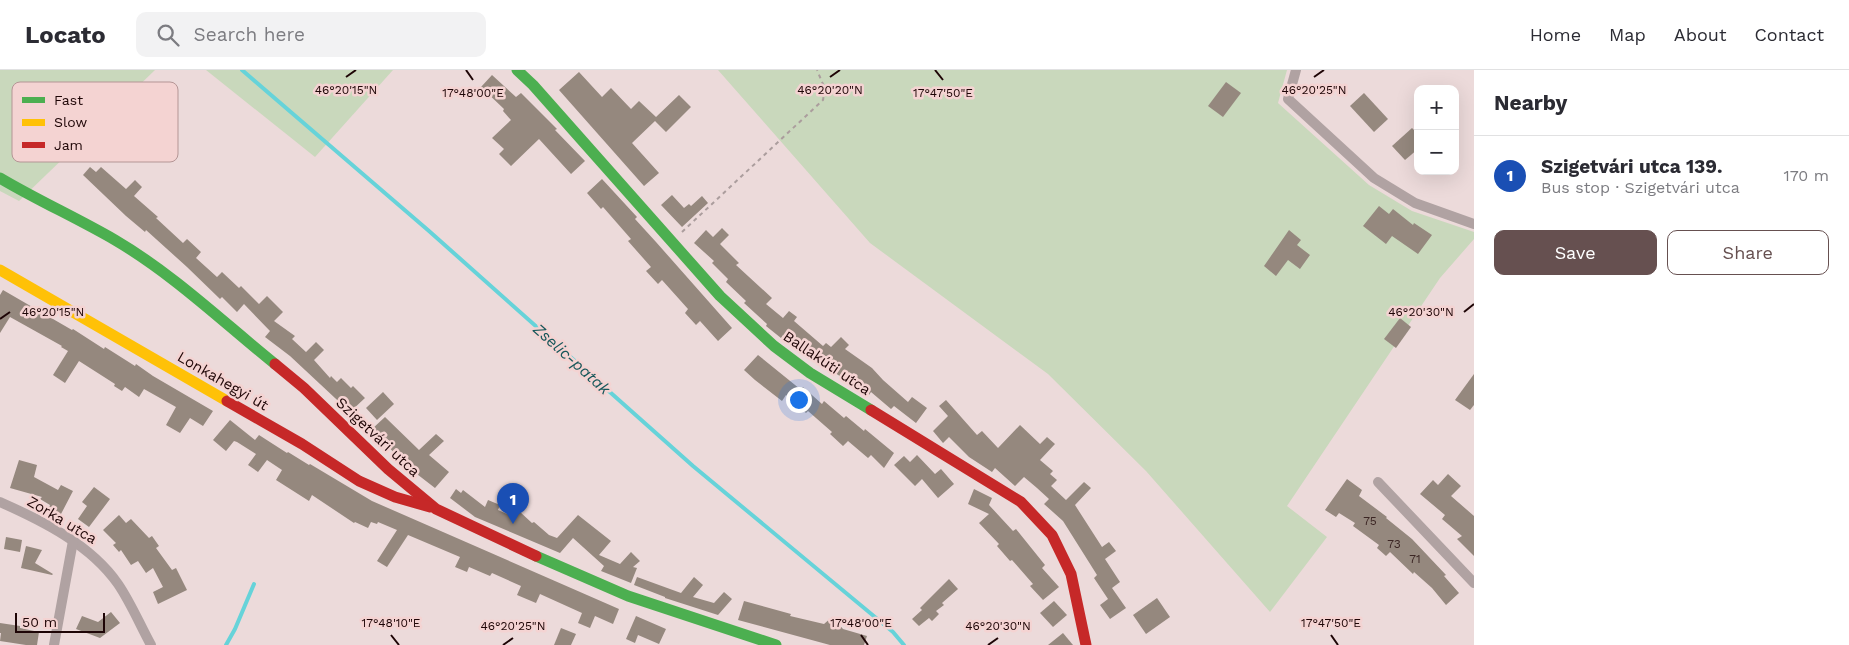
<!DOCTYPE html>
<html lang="en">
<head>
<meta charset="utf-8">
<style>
  :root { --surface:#fff; --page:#f2f2f3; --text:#2b2b33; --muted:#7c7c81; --line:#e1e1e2; --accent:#665050 }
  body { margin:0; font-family:"Work Sans",sans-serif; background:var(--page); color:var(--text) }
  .controls { position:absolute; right:15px; top:15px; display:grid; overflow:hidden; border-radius:10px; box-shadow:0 5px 20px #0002 }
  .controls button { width:45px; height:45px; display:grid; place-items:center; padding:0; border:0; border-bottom:1px solid var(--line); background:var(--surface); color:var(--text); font:25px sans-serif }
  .scale { position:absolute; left:15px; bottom:12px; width:90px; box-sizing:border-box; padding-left:5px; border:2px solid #1e0506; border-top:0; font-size:14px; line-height:18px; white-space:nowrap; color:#1e0506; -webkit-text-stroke:4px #f4d3d2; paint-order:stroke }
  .you { position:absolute; left:798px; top:329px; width:18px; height:18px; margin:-12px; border:4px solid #fff; border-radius:50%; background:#1a73e8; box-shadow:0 0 0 8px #1a73e833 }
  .badge { display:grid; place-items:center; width:32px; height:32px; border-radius:50%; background:var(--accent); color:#fff; font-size:16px; font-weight:700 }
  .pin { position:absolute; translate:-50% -41px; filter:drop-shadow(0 1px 2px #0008) }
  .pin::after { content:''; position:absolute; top:26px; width:18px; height:15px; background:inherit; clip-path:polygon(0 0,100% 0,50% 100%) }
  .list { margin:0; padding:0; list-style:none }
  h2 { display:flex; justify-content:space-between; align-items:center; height:65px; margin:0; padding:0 20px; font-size:21px }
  h2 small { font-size:16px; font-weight:400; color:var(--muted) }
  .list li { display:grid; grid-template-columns:32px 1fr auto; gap:15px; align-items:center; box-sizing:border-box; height:80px; padding:0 20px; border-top:1px solid var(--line) }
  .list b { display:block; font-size:19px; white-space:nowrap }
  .list p { margin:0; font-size:16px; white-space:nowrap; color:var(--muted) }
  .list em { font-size:16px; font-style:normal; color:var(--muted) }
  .actions { display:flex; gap:10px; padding:15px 20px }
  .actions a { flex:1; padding:11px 0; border:1px solid var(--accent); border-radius:10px; text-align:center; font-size:18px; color:var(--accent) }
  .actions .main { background:var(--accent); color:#fff }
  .icon { flex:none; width:28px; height:28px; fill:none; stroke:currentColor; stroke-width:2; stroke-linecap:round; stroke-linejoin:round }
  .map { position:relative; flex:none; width:1474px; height:575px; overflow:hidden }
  header { display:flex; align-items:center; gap:30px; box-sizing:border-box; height:70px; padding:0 25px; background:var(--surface); border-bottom:1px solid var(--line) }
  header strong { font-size:24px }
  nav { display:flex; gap:28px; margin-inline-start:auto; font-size:18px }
  .search { width:350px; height:45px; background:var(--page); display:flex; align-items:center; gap:12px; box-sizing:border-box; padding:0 18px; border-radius:10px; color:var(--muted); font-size:19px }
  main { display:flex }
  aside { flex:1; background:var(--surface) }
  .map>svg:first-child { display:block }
  .green { fill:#c9d8bc }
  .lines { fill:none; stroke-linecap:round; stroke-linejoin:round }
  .stream { stroke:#66d3d9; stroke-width:4 }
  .building { fill:#95887e }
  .path { stroke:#ab9d9d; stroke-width:2; stroke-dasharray:4 4; stroke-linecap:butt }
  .street { stroke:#b0a2a2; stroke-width:10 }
  .fast { stroke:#4caf50; stroke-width:11 }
  .slow { stroke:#ffc107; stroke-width:11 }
  .jam { stroke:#c62828; stroke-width:11 }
  .ticks { fill:none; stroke:#1e0506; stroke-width:2 }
  .labels { text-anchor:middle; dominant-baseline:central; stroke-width:5; stroke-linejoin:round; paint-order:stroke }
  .number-label { font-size:12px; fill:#3c2624 }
  .street-label { font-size:15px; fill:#1e0506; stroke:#f4d3d2 }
  .water-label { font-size:16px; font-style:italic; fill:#17575a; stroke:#f4d3d2 }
  .key { fill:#f4d3d2; stroke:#b49595; stroke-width:1 }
  .key-label { font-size:14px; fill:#1e0506 }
  .ticks-label { font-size:12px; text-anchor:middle; fill:#1e0506; stroke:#f4d3d2; stroke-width:5; stroke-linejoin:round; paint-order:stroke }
</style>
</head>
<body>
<header>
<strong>Locato</strong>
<div class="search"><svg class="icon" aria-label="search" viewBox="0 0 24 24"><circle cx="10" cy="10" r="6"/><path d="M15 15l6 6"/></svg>Search here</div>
<nav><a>Home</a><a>Map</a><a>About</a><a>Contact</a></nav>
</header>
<main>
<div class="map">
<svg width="1474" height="575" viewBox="0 0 1474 575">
  <rect width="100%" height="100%" fill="#ecdada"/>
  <!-- green -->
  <g class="green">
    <polygon points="0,0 155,0 19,131 0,121"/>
    <polygon points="206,0 393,0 315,87"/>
    <polygon points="718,0 1287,0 1278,33 1369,115 1412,141 1474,162 1474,169 1440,208 1287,436 1327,467 1270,542 1146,401 1048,304 870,173"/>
  </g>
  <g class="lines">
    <!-- stream -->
    <g class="stream">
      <polyline points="242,0 429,161 693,396 893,562 904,575"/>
      <polyline points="226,575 235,559 254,514"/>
    </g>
  </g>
  <!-- building -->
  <g class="building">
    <polygon points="579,2 602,27 611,18 631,39 639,31 656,47 679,25 691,37 666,62 655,51 632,73 659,103 644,116 559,20"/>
    <polygon points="492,5 516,27 521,23 557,59 555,60 585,91 571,104 539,69 511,96 499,84 504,79 492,68 511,50 503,41 504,39 481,17"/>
    <polygon points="1226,12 1241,23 1223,47 1208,36"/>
    <polygon points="1364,23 1388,49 1374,62 1350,36"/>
    <polygon points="1412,58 1418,64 1418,79 1405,90 1392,76"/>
    <polygon points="90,97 96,102 101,97 126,119 135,110 142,117 134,126 158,147 156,148 183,173 187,169 201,182 196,188 217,207 222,202 239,218 241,216 259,234 267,226 283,242 274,251 295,266 292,269 306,282 316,272 324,280 314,290 330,308 331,306 337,312 341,308 351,318 353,316 365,328 350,342 290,286 265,267 270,261 244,234 237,242 222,227 220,229 187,197 146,160 145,162 126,146 83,105"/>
    <polygon points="602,109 637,147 635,149 656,172 732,258 718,271 700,251 696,255 685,243 688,239 662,210 658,214 646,201 651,197 628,171 631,169 603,137 601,139 587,123"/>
    <polygon points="672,125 684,138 689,134 691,136 702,126 708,133 682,157 661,135"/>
    <polygon points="1379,136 1389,144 1393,139 1413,155 1414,153 1432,165 1418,184 1392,166 1386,174 1363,156"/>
    <polygon points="722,158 729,165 720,174 739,193 736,195 772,228 766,234 783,248 789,241 797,247 794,251 823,276 826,273 831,277 841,267 849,275 845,279 872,298 883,310 908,332 912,327 927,338 916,353 894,336 891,339 871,322 869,325 850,307 847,311 825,296 809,281 806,285 783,265 781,268 766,256 767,254 744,233 746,231 726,212 728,209 712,193 714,191 694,173 706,160 713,167"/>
    <polygon points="1289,160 1301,170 1297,175 1310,185 1300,199 1288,190 1276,206 1264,196"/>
    <polygon points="3,220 72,260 73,259 104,279 105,277 135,296 136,294 153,306 213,341 203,356 190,348 180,363 166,355 176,337 144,319 139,327 125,317 122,321 114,316 115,314 79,291 65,313 53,305 68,281 61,277 62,276 10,247 0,263 0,225"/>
    <polygon points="1400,248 1411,257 1396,278 1384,269"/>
    <polygon points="758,285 800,319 803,317 822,334 824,331 844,348 846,346 864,361 865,359 894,383 884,398 871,385 868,388 848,371 843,376 830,364 832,362 808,341 806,343 786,325 782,331 755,310 744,300"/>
    <polygon points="1474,304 1474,335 1470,340 1455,330"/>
    <polygon points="383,322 394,334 377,350 366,338"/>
    <polygon points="946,330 977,365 982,361 998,378 1020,355 1040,374 1047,367 1055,374 1040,390 1053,401 1050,404 1057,410 1051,416 1066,430 1084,412 1091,418 1075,435 1102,477 1109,472 1116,481 1105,489 1120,512 1112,518 1126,538 1110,549 1100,535 1108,529 1094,508 1097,505 1063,451 1044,434 1049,429 1037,418 1024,407 1015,416 995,398 992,402 969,387 949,367 943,373 933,361 948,346 939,336"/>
    <polygon points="385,347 419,380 436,364 444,371 429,385 449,402 435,418 413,401 398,385 397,386 372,359"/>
    <polygon points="230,350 255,370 259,365 287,383 288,382 309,395 310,394 372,431 619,539 613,554 595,546 590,558 578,553 582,543 540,524 536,533 517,525 521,516 492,503 490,506 469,497 467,502 455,497 460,487 408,465 387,497 377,491 397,460 378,452 377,454 371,452 368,458 355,452 354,453 312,425 309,431 276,410 282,400 267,390 258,402 248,395 256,384 237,372 234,371 226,381 213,370"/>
    <polygon points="917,385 935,404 941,399 954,414 938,428 922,409 915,416 894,395 904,386 910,392"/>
    <polygon points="19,390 37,395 34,407 58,420 61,415 73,421 61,444 49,438 50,435 40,429 42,427 10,418"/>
    <polygon points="1448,404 1461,416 1451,426 1474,446 1474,486 1457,469 1462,466 1442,449 1445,445 1420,424 1433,410 1438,415"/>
    <polygon points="1347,409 1362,420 1359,426 1387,447 1386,448 1412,469 1446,505 1444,506 1459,523 1446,535 1432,518 1414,502 1413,504 1390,482 1386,486 1377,478 1379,475 1353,456 1355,453 1339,443 1336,447 1325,440"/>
    <polygon points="94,417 110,429 89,457 78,449 87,436 82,432"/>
    <polygon points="456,419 461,423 463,420 485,437 488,430 500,435 498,440 514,447 519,441 532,453 534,452 549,465 557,468 578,445 611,471 599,485 620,494 631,482 640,491 633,497 637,498 631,513 601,501 604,496 573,468 560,483 475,447 450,428"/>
    <polygon points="974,419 992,428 989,435 1013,461 1016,459 1045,495 1042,498 1059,517 1043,530 1030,516 1033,514 1012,490 1010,491 997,476 999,474 979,453 989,444 968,434"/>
    <polygon points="119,445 126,453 131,449 149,468 152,466 159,476 156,478 172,500 176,498 187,520 158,534 153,522 163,517 153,498 146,503 138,491 131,495 121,480 119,482 113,475 116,473 103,460"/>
    <polygon points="6,467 22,470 20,482 4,479"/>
    <polygon points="26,476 42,480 35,493 53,504 52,505 21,498"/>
    <polygon points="637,507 681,523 694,507 703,515 693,527 714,533 724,522 732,529 718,545 665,528 665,527 634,515"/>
    <polygon points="949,509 958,519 942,533 944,535 936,541 939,544 932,551 929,548 919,556 912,549 922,540 920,538"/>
    <polygon points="1157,528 1170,547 1146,564 1133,545"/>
    <polygon points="744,531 791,544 790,546 824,554 832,547 843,559 867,566 864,575 830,575 738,550"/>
    <polygon points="1054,531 1067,545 1053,557 1040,543"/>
    <polygon points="111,542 120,553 100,568 76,559 82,546 98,552"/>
    <polygon points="636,546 666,559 659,574 638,565 635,573 626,569"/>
    <polygon points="0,553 20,556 20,558 39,562 37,575 26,575 0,571 1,563 0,563"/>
    <polygon points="561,558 576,564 571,575 554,575"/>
    <polygon points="1063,563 1073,575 1048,575"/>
  </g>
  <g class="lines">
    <!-- path -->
    <polyline class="path" points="682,162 823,30 825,19 817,0"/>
    <!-- street -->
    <g class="street">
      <polyline points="1296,0 1288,29 1374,108 1415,133 1474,154"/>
      <polyline points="1378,412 1474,513"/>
      <path d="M0,432C43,451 91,475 118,514C131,533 140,555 151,575"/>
      <polyline points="54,575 73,471"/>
    </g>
    <!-- fast -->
    <g class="fast">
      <polyline points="517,0 533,15 720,226 774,276 810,303 871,340"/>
      <path d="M0,108C37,130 77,148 115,170C173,204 223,252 275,294"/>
      <polyline points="536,486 628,526 776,575"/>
    </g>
    <!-- slow -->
    <polyline class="slow" points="0,200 227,331"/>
    <!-- jam -->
    <g class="jam">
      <polyline points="275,294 304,318 388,399 436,439 536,486"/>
      <polyline points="227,331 302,374 359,411 395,427 430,437"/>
      <polyline points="871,340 1021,432 1052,465 1071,504 1086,575"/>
    </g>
  </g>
  <!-- ticks -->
  <path class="ticks" d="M466,0L473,10M935,0L943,10M346,7L356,0M830,7L840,0M1314,7L1324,0M1464,242L1474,234M0,249L10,242M391,565L399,575M861,565L868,575M1331,565L1338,575M503,575L513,568M988,575L998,568"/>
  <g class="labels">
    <!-- number labels -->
    <g class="number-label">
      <text x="1370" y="451">75</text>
      <text x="1394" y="474">73</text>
      <text x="1415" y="489">71</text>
    </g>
    <!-- street labels -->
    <g class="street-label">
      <text transform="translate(827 293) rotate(34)">Ballakúti utca</text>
      <text transform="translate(223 311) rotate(30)">Lonkahegyi út</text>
      <text transform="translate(378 367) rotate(43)">Szigetvári utca</text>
      <text transform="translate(62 450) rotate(31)">Zorka utca</text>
    </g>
    <!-- water labels -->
    <g class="water-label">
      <text transform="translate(572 289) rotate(42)">Zselic-patak</text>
    </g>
  </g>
  <!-- legend -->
  <rect x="12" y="12" width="166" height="80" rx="8" class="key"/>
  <rect x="22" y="27" width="23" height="6" fill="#4caf50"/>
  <rect x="22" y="49" width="23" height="7" fill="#ffc107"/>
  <rect x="22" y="72" width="23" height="6" fill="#c62828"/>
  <g class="key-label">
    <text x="54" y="35">Fast</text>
    <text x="54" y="57">Slow</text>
    <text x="54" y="80">Jam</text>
  </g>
  <g class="ticks-label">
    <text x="346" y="24">46°20'15"N</text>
    <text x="830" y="24">46°20'20"N</text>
    <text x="1314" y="24">46°20'25"N</text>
    <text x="473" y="27">17°48'00"E</text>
    <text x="943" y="27">17°47'50"E</text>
    <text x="1421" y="246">46°20'30"N</text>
    <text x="53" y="246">46°20'15"N</text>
    <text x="391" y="557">17°48'10"E</text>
    <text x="861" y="557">17°48'00"E</text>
    <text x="1331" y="557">17°47'50"E</text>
    <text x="513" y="560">46°20'25"N</text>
    <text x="998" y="560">46°20'30"N</text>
  </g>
</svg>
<div class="controls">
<button>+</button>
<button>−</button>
</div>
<div class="scale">50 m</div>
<div class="you"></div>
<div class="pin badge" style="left:513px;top:454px;background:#1a4fb4">1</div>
</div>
<aside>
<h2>Nearby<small></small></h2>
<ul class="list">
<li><span class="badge" style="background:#1a4fb4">1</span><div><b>Szigetvári utca 139.</b><p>Bus stop · Szigetvári utca</p></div><em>170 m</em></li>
</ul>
<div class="actions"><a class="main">Save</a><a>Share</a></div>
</aside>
</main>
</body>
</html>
